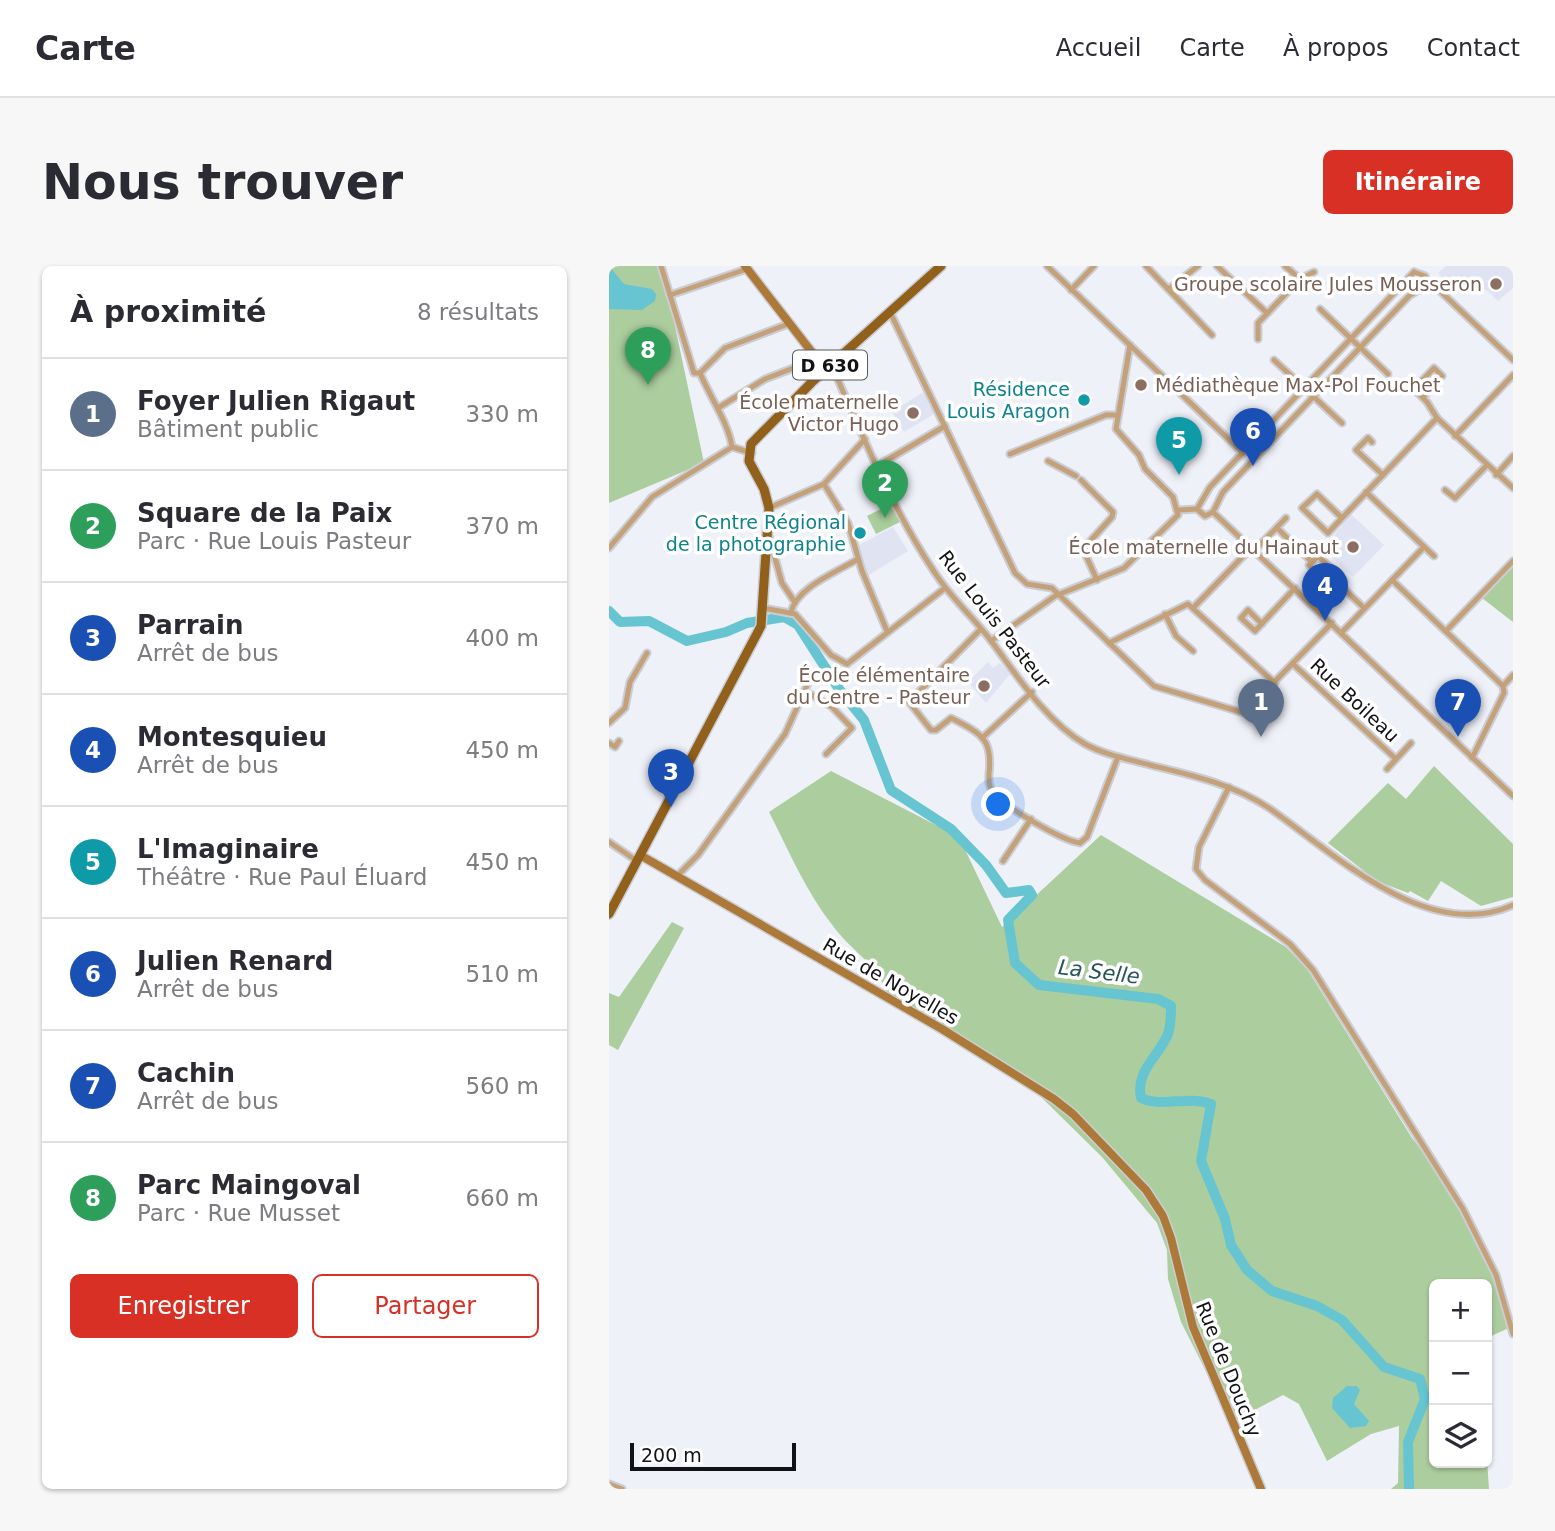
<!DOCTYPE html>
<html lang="fr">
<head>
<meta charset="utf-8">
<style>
  :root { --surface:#fff; --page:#f7f7f7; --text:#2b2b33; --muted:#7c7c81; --line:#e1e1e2; --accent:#d93025 }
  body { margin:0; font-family:"DejaVu Sans",sans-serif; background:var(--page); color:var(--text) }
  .controls { position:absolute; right:21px; bottom:21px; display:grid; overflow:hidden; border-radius:10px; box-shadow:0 2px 5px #0004 }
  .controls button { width:63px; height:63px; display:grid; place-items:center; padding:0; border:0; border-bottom:2px solid var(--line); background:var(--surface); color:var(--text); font:35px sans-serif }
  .scale { position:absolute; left:21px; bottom:18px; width:166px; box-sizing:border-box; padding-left:7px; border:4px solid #111215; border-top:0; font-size:19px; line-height:24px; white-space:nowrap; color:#111215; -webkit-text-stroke:5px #fff; paint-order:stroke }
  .you { position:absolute; left:390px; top:539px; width:24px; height:24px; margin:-18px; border:5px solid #fff; border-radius:50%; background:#1a73e8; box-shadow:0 0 0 10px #1a73e833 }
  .badge { display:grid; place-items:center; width:46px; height:46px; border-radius:50%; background:var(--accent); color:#fff; font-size:23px; font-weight:700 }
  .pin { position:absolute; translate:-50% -58px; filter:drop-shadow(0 2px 4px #0008) }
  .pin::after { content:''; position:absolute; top:37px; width:24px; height:21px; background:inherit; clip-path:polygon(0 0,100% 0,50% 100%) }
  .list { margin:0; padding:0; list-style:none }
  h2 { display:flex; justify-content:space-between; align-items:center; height:91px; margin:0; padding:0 28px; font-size:30px }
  h2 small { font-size:23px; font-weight:400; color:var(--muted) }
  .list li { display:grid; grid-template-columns:46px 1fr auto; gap:21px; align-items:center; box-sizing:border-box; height:112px; padding:0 28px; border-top:2px solid var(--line) }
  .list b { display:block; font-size:26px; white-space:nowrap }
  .list p { margin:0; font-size:23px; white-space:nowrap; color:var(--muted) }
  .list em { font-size:23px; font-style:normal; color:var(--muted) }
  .actions { display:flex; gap:14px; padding:21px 28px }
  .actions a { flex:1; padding:16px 0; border:2px solid var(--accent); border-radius:10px; text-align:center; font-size:24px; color:var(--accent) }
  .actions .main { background:var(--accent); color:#fff }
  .icon { flex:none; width:38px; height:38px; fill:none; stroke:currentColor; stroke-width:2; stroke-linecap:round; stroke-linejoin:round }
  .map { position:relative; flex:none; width:904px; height:1223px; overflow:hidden; border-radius:10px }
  header { display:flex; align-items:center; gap:42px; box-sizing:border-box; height:98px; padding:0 35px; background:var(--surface); border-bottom:2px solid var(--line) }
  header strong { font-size:33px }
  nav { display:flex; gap:38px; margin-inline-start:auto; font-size:24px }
  .intro { display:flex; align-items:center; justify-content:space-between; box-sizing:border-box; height:168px; padding:0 42px }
  h1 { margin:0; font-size:49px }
  .button { padding:18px 32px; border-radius:10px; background:var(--accent); color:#fff; font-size:24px; font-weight:700 }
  main { display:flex; gap:42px; padding:0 42px }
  aside { flex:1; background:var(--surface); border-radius:10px; box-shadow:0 2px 5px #0004 }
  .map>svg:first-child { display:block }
  .built { fill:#e0e4f2 }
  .green { fill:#acce9e }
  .water { fill:#66c5d1 }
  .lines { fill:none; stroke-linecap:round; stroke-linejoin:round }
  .river { stroke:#66c5d1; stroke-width:10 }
  .street-casing { stroke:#cbcdd5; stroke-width:9 }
  .secondary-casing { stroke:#cbcdd5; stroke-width:11 }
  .primary-casing { stroke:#cbcdd5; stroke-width:12 }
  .street { stroke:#c4a179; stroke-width:5 }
  .secondary { stroke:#ac7938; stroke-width:8 }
  .primary { stroke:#91601a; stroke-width:9 }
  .education-dot { fill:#8d6e63; stroke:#fff; stroke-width:2.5 }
  .culture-dot { fill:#0f9aa8; stroke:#fff; stroke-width:2.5 }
  .labels { text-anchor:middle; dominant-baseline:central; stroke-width:7; stroke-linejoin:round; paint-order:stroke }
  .shield { fill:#fff; stroke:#58595b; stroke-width:2 }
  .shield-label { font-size:18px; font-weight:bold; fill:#111215 }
  .education-label { font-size:19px; fill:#785e54; stroke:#fff; text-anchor:end }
  .culture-label { font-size:19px; fill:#0d838f; stroke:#fff; text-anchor:end }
  .street-label { font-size:19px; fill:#111215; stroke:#fff }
  .water-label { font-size:21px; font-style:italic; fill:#295459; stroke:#fff }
</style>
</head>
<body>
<header>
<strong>Carte</strong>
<nav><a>Accueil</a><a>Carte</a><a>À propos</a><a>Contact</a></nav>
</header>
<div class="intro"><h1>Nous trouver</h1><a class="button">Itinéraire</a></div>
<main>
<aside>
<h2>À proximité<small>8 résultats</small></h2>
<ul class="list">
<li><span class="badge" style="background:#5c6f8a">1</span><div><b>Foyer Julien Rigaut</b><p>Bâtiment public</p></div><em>330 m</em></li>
<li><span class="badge" style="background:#2e9e5b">2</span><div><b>Square de la Paix</b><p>Parc · Rue Louis Pasteur</p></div><em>370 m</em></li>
<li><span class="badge" style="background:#1a4fb4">3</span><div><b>Parrain</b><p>Arrêt de bus</p></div><em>400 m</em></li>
<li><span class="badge" style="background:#1a4fb4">4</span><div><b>Montesquieu</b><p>Arrêt de bus</p></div><em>450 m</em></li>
<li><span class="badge" style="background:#0f9aa8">5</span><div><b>L'Imaginaire</b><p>Théâtre · Rue Paul Éluard</p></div><em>450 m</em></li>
<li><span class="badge" style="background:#1a4fb4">6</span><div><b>Julien Renard</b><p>Arrêt de bus</p></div><em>510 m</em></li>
<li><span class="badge" style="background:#1a4fb4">7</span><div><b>Cachin</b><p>Arrêt de bus</p></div><em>560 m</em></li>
<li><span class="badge" style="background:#2e9e5b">8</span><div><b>Parc Maingoval</b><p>Parc · Rue Musset</p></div><em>660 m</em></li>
</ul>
<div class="actions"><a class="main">Enregistrer</a><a>Partager</a></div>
</aside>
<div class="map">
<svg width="904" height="1223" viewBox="0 0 904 1223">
  <rect width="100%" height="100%" fill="#eff1f9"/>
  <!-- built -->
  <g class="built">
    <polygon points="837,0 904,0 904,22 889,35 866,14 850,28 829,7"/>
    <polygon points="314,126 325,148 295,166 283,146"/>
    <polygon points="742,248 775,279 744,311 714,283"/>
    <polygon points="284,261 299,285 258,310 250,279"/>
    <polygon points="379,396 384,402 391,397 401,408 377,437 359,416"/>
  </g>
  <!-- green -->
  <g class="green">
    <polygon points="0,0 49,0 62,41 95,197 0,237"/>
    <polygon points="286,236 295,254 267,268 258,250"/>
    <polygon points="904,301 904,356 873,332"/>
    <polygon points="825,500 904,578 904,631 872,640 832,615 819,635 801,625 799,627 768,615 719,577 779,517 797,533"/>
    <path d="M222,505L350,571L393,661L492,569L677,681L698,703L803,872L849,930L904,1055V1060L878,1072V1018H825V1197H878V1193L880,1223H782L789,1217L790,1160L762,1168L718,1195L690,1138L674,1129L627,1154L607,1125L572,1056L559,1013L558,984L548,957L493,891L432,831L281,737C270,696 247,691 224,660C197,626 180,585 160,546Z"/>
    <polygon points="63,656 75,662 9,784 0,779 0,727 10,731"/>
  </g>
  <!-- water -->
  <g class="water">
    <polygon points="0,0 15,18 43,23 47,28 46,35 33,44 0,43"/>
    <polygon points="738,1120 748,1120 751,1124 745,1138 760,1155 757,1160 741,1162 723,1142 724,1132"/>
  </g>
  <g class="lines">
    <!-- river -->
    <path class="river" d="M0,345L11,356L40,355L78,375L117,366L138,357L175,351L189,359L230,423L255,454L282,524L342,563L377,599L397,627L420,624L423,629L399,654L406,697L430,719L549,733L562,740C562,750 562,759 559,768C550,790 526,805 532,832C554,842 578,829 602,838L592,895L616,953L622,979L638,1004L663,1025L708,1040L733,1054L775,1101L811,1113L816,1133L799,1176L800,1223"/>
    <!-- street casing -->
    <g class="street-casing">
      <g id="street">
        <path d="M52,0L85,107H91C100,129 120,158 123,181"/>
        <polyline points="438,0 634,187"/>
        <polyline points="537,0 603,69"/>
        <polyline points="608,0 658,47"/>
        <polyline points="691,13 705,6"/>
        <polyline points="817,18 830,24 904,94"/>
        <polyline points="561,22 589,0"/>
        <polyline points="462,24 485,0"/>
        <polyline points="61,29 138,3"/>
        <polyline points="711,43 779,108"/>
        <polyline points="281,46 406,307 418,318 443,322 545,420 635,447 723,357"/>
        <polyline points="649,73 649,57 691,13 676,0"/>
        <polyline points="665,94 733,157"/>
        <path d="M222,98C253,168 283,243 326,307C342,332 366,353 383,376C408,410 438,456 476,478C496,489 519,493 541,499C582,509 624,518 660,542C725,587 818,678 904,639"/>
        <polyline points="91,107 116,82 179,58"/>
        <polyline points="109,142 156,113 208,93"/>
        <polyline points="828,152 904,222"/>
        <polyline points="846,170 904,109"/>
        <polyline points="763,176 759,172 747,184 774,209"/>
        <polyline points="401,188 497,149 507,149"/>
        <polyline points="439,195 467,210"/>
        <polyline points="268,200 336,160"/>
        <polyline points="887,209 904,190"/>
        <polyline points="472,214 504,246 503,251 474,283 488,314"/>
        <polyline points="215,218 239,257 253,305 278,365"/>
        <polyline points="836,224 846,232 877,200"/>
        <polyline points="757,226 825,290"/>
        <polyline points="160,242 215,218 256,173"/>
        <polyline points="570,244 588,243"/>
        <polyline points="604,246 904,530"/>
        <polyline points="604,246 596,250 588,243 601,221 805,6"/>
        <polyline points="604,246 614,226 801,29 815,21 816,10 805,6"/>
        <polyline points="733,252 708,228 693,242 719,267 733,252 828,152 818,136 805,123 825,102 833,110 814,131"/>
        <polyline points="668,262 703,296"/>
        <polyline points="160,270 173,317 185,335"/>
        <polyline points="0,282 43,231 123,181 143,187"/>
        <polyline points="646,284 677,252"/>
        <polygon points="709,290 735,315 726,324 700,299"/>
        <polyline points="783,314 894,420"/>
        <polyline points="731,319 755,342"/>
        <polyline points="585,341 643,281"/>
        <polyline points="154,342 186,348 222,389 238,398 336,322"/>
        <path d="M182,346C188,321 228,306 249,293"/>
        <polyline points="556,348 567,370 584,385"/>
        <polyline points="653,358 639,344 632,352 646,365 686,322"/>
        <path d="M371,364L300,436L322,464H327L342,452C373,468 384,473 380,508C380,514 379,519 383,524C393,540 452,574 471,577L478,571L509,491"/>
        <polyline points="837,365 904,295"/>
        <polyline points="733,366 815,281"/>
        <polyline points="382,375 446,330 515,302 569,249 564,231 536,203 530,189 507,163 521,79"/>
        <polyline points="500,377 579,338 666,417"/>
        <polyline points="684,398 787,493"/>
        <polyline points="196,425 223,441 243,462 217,488"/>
        <polyline points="0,457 16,442 21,416 38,387"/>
        <polyline points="373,472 423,426"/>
        <polyline points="0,477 6,481 10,475"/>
        <polyline points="863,492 895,427 894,420 904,409"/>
        <polyline points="778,503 802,477"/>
        <polyline points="620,521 590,581 587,603 596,614 681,678 704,704 854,943 887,1009 904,1068"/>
        <polyline points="0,576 28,595"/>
        <polyline points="394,595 422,553"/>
        <polyline points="68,610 89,589 176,468 200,415"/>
        <polyline points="0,1218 13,1223"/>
      </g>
    </g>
    <!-- secondary casing -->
    <g class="secondary-casing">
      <g id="secondary">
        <polyline points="136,0 219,107"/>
        <polyline points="31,589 333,763 445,833 464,848 537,924 554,950 562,972 584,1061 652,1223"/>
      </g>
    </g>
    <!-- primary casing -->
    <g class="primary-casing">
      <polyline id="primary" points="0,648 152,360 160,242 155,223 140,195 142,178 203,116 332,0"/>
    </g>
    <!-- street -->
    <use href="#street" class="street"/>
    <!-- secondary -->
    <use href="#secondary" class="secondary"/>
    <!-- primary -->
    <use href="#primary" class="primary"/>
  </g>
  <!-- markers -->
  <g class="education-dot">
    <circle cx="887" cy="18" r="7"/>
    <circle cx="532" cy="119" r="7"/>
    <circle cx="304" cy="147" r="7"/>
    <circle cx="744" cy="281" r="7"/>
    <circle cx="375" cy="420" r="7"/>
  </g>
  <g class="culture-dot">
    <circle cx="475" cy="134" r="7"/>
    <circle cx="251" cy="267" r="7"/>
  </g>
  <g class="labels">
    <!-- shield labels -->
    <rect class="shield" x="184" y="84.5" width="74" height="29" rx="5"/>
    <g class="shield-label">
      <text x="221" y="99">D 630</text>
    </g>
    <!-- education labels -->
    <g class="education-label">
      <text x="873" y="18">Groupe scolaire Jules Mousseron</text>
      <text x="546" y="119" text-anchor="start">Médiathèque Max-Pol Fouchet</text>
      <text x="290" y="136">École maternelle<tspan x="290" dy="22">Victor Hugo</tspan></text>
      <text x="730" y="281">École maternelle du Hainaut</text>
      <text x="361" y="409">École élémentaire<tspan x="361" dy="22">du Centre - Pasteur</tspan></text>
    </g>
    <!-- culture labels -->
    <g class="culture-label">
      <text x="461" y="123">Résidence<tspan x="461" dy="22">Louis Aragon</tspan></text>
      <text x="237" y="256">Centre Régional<tspan x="237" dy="22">de la photographie</tspan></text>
    </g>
    <!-- street labels -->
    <g class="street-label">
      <text transform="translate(386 353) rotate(52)">Rue Louis Pasteur</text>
      <text transform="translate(746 434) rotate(43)">Rue Boileau</text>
      <text transform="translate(282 715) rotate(30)">Rue de Noyelles</text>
      <text transform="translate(620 1103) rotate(68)">Rue de Douchy</text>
    </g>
    <!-- water labels -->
    <g class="water-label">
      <text transform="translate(490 706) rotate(7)">La Selle</text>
    </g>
  </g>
</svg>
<div class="controls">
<button>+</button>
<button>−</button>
<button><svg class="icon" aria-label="layers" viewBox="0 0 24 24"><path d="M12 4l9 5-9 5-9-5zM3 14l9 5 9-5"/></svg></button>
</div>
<div class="scale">200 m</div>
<div class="you"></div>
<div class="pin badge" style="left:652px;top:471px;background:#5c6f8a">1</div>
<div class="pin badge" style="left:276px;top:252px;background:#2e9e5b">2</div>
<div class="pin badge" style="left:62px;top:541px;background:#1a4fb4">3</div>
<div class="pin badge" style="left:716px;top:355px;background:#1a4fb4">4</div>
<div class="pin badge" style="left:570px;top:209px;background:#0f9aa8">5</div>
<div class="pin badge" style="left:644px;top:200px;background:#1a4fb4">6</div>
<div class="pin badge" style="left:849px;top:471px;background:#1a4fb4">7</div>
<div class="pin badge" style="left:39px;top:119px;background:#2e9e5b">8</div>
</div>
</main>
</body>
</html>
